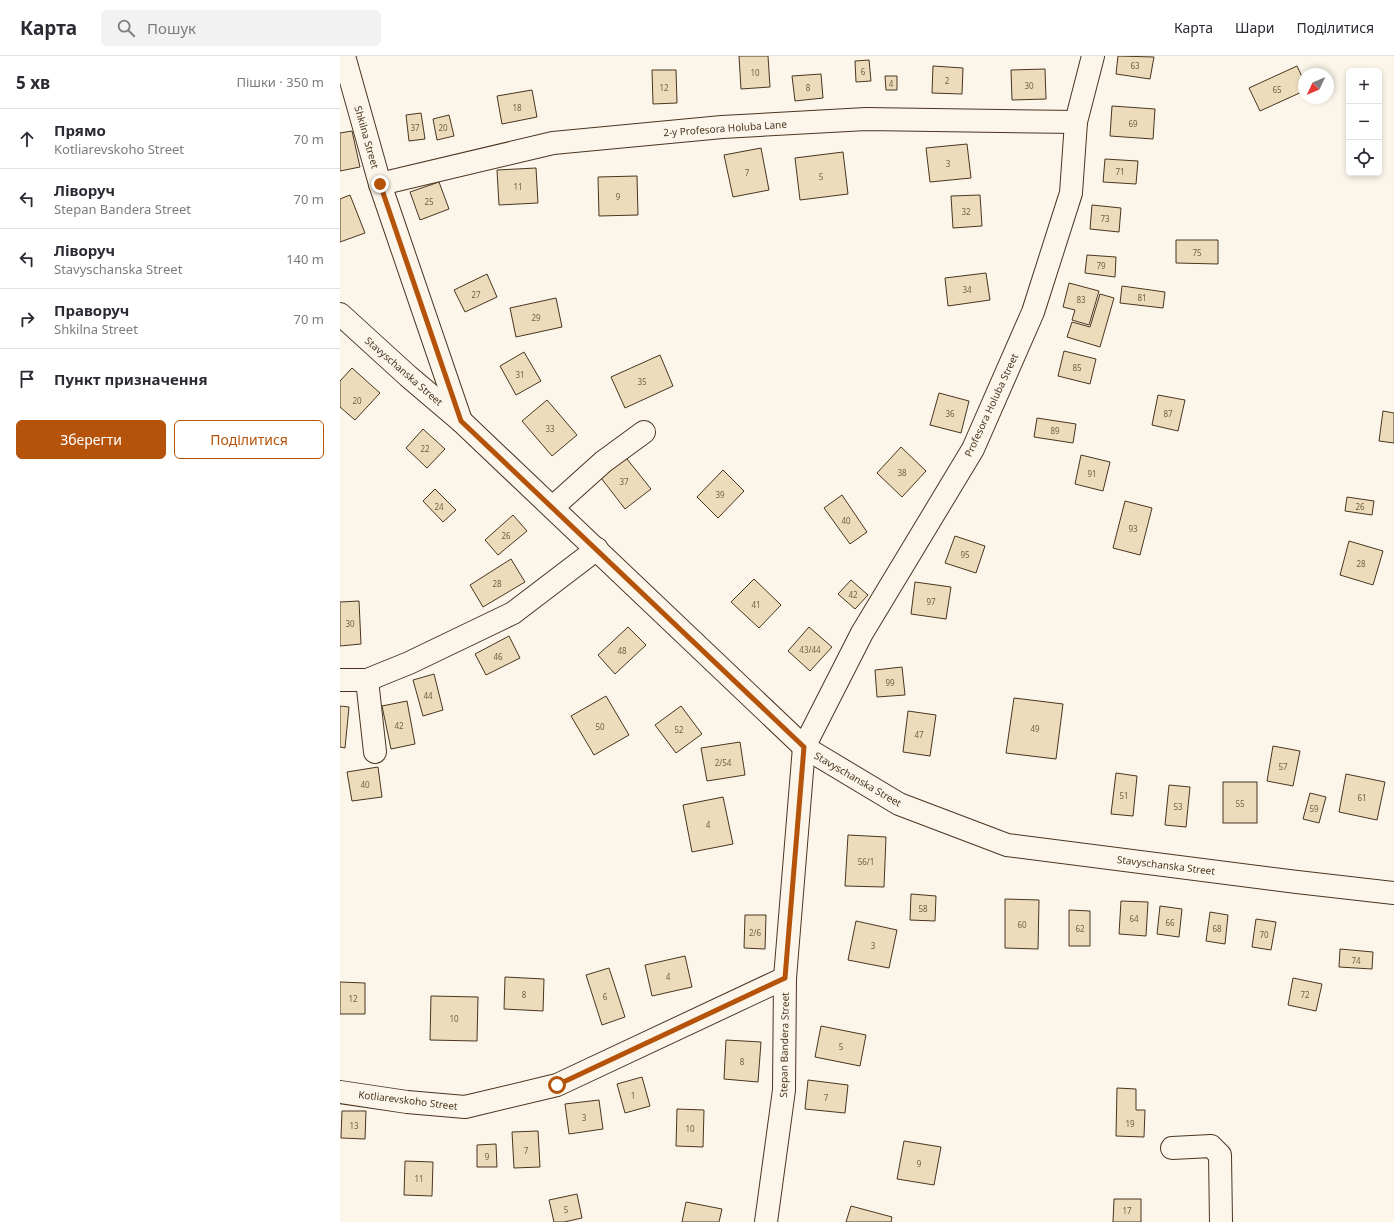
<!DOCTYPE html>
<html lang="uk">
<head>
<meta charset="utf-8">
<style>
  :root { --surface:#fff; --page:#f2f2f3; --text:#2b2b33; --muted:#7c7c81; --line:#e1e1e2; --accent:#b45309 }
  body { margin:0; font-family:"Noto Sans",sans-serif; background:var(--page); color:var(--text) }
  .controls { position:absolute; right:12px; top:12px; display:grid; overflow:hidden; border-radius:6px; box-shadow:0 2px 6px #0003 }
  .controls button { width:36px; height:36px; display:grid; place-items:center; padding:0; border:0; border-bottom:1px solid var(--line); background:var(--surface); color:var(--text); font:20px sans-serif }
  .compass { position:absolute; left:958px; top:12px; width:36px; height:36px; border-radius:50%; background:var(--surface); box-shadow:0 2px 6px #0003; rotate:226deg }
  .stop { position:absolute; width:12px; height:12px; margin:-9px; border:3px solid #b45309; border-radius:50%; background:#fff }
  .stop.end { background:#b45309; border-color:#fff; box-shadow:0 1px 4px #0008 }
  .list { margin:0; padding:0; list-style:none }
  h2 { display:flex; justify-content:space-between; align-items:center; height:52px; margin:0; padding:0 16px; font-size:17px }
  h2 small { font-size:13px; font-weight:400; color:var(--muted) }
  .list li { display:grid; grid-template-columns:26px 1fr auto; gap:12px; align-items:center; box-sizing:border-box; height:60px; padding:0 16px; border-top:1px solid var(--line) }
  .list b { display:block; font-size:15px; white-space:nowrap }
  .list p { margin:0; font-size:13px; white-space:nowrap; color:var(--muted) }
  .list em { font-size:13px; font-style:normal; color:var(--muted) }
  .actions { display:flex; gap:8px; padding:12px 16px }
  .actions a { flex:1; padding:9px 0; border:1px solid var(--accent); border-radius:6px; text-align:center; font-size:14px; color:var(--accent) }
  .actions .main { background:var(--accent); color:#fff }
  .icon { flex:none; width:22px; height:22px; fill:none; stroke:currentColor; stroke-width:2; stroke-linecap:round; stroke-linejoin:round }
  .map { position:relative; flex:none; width:1054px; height:1166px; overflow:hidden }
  header { display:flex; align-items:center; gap:24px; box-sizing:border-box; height:56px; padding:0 20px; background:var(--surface); border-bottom:1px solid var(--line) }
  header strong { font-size:19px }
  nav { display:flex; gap:22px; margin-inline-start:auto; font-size:14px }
  .search { width:280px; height:36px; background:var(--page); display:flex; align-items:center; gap:10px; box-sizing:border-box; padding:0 14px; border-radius:6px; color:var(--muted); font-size:15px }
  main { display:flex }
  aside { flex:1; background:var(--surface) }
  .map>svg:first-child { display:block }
  .building { fill:#ecdcbc; stroke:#4a3520 }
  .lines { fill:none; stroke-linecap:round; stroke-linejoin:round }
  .minor-casing { stroke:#4a3520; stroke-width:24 }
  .minor { stroke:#fbf6e9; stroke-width:22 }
  .route { stroke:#b45309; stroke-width:5 }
  .labels { text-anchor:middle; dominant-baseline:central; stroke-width:3; stroke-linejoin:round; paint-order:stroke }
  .number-label { font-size:8px; fill:#725f47 }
  .street-label { font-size:10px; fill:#4a3520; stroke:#fbf6e9 }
</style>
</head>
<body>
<header>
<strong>Карта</strong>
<div class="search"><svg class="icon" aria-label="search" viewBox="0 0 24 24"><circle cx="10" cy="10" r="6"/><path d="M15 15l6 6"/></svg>Пошук</div>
<nav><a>Карта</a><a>Шари</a><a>Поділитися</a></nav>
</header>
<main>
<aside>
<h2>5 хв<small>Пішки · 350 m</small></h2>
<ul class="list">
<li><svg class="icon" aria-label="ahead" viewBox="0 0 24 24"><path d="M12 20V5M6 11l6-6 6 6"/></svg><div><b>Прямо</b><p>Kotliarevskoho Street</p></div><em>70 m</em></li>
<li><svg class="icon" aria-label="left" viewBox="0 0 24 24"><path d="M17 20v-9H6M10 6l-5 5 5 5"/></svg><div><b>Ліворуч</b><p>Stepan Bandera Street</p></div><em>70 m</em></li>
<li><svg class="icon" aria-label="left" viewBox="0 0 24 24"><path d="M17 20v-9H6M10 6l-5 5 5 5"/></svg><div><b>Ліворуч</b><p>Stavyschanska Street</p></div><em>140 m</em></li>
<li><svg class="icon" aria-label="right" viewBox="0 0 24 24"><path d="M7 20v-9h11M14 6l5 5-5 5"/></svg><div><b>Праворуч</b><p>Shkilna Street</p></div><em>70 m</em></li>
<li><svg class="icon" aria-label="arrive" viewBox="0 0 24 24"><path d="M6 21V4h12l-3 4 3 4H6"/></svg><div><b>Пункт призначення</b></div></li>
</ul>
<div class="actions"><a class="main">Зберегти</a><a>Поділитися</a></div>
</aside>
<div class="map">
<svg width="1054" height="1166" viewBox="0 0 1054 1166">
  <rect width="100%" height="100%" fill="#fbf6e9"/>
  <!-- building -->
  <g class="building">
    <polygon points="399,0 428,0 430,31 401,33"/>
    <polygon points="778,0 814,1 810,23 776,18"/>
    <polygon points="529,4 531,25 516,26 515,5"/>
    <polygon points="593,10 623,12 622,38 592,37"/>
    <polygon points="957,10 964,25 964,35 920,55 909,32"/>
    <polygon points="705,13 706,43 672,44 671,14"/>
    <polygon points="312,14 336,14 337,47 313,48"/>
    <polygon points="481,18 483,42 455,45 452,20"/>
    <polygon points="545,20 557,20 557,34 546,34"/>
    <polygon points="192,34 197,61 162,68 157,40"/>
    <polygon points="772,50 815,53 813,83 770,80"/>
    <polygon points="81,57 85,83 69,85 66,59"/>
    <polygon points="109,59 114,80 97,84 93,63"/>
    <polygon points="12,75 20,111 0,115 0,77"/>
    <polygon points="627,88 631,122 590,126 586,92"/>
    <polygon points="421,92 429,134 393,141 384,99"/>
    <polygon points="503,96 508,138 460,144 455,102"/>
    <polygon points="765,103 798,105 796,128 763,126"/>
    <polygon points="196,112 198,147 159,149 157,114"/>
    <polygon points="297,120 298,159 259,160 258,121"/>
    <polygon points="99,126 109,153 80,164 70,136"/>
    <polygon points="10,139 25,177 0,186 0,143"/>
    <polygon points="640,139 642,170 613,172 611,140"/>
    <polygon points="752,149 781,152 779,176 750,173"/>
    <polygon points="836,184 878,184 878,208 836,207"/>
    <polygon points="747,199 776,201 775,221 745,217"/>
    <polygon points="646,217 650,244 608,250 605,222"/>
    <polygon points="147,218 157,241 125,256 114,234"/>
    <polygon points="729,227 759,235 749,269 732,264 735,254 723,251"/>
    <polygon points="782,230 825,236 823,252 780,247"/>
    <polygon points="760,238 774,242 760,291 727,281 732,266 750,271"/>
    <polygon points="216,242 222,271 176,281 170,252"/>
    <polygon points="724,295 756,303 750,328 718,320"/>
    <polygon points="184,296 201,325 176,339 160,310"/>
    <polygon points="320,299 333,330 285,352 271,321"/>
    <polygon points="12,312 40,337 15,364 0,351 0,325"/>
    <polygon points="599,337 629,345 621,377 590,369"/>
    <polygon points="818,339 845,344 838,375 812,369"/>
    <polygon points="207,344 237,379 212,400 182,365"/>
    <polygon points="1043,355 1054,357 1054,387 1039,385"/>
    <polygon points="697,362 736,368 733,387 694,381"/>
    <polygon points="83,373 105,393 87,412 66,392"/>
    <polygon points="561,391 586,415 562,441 537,417"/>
    <polygon points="283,398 311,433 285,453 258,418"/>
    <polygon points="741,399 770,406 763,435 735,428"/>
    <polygon points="383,414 404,435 378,462 357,441"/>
    <polygon points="95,433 116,454 103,466 83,445"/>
    <polygon points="502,439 527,476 510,488 484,452"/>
    <polygon points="1007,441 1034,445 1032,459 1005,455"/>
    <polygon points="785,445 812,452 800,499 773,492"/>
    <polygon points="173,459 187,475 158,499 145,484"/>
    <polygon points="615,480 645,490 636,517 605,507"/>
    <polygon points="1009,485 1043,495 1033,529 1000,519"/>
    <polygon points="171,503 185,526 143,551 130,529"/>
    <polygon points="414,523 441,549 419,572 391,546"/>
    <polygon points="511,524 528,539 515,553 498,538"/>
    <polygon points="575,526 611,531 606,563 571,558"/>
    <polygon points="19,545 21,588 0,590 0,546"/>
    <polygon points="288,571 306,589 275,618 258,599"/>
    <polygon points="469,571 492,591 470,615 448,595"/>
    <polygon points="169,580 180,602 146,619 135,598"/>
    <polygon points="562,611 565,639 537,641 535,614"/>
    <polygon points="94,618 103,654 83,660 73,624"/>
    <polygon points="266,640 289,679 254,699 231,660"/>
    <polygon points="674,642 723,648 716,703 666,697"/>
    <polygon points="67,645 75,688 51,693 42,650"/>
    <polygon points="0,650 9,651 5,692 0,691"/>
    <polygon points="341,650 362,678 336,697 315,669"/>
    <polygon points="568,655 596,659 590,700 563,696"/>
    <polygon points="400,686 405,719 367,725 361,692"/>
    <polygon points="933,690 960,695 953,730 927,725"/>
    <polygon points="38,711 42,741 12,745 7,716"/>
    <polygon points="776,717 797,720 793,760 771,758"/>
    <polygon points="1006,718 1045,726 1037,764 999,756"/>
    <rect x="883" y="726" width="34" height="41"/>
    <polygon points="829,729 850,731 846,771 825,769"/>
    <polygon points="970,737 986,741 979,767 963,763"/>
    <polygon points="383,741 393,788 352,796 343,749"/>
    <polygon points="508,779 546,781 544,831 505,830"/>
    <polygon points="571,838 596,840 595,865 570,864"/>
    <polygon points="665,843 699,844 698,893 665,892"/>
    <polygon points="781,845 808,846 806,880 779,878"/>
    <polygon points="820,850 842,853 839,881 817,878"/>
    <polygon points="729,854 750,855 750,890 729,890"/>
    <polygon points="870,856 888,859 885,888 866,885"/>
    <polygon points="405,859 426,859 425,893 404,892"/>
    <polygon points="916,863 936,866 931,894 912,891"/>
    <polygon points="516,865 557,874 549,912 508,904"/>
    <polygon points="1000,893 1033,896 1032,913 999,911"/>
    <polygon points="345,900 352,931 312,940 305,909"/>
    <polygon points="269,912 285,961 262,969 246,919"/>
    <polygon points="165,921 204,923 203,955 164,953"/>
    <polygon points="953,922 982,928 976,955 948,949"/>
    <polygon points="0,926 25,927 25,958 0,958"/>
    <polygon points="91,940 138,941 137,985 90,984"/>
    <polygon points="481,970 526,979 520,1010 475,1001"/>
    <polygon points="386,984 421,986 418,1026 384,1023"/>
    <polygon points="302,1021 310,1050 285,1057 277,1028"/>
    <polygon points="468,1024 508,1029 505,1057 465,1053"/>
    <polygon points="777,1032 796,1033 796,1054 805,1054 804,1081 776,1080"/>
    <polygon points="259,1044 263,1073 229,1078 225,1048"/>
    <polygon points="337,1053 364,1054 363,1091 336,1090"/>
    <polygon points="2,1055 26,1055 25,1083 1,1082"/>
    <polygon points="198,1075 200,1111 174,1112 172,1076"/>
    <polygon points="564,1085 601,1091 594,1129 557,1123"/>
    <polygon points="156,1088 157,1111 137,1111 137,1089"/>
    <polygon points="65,1105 93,1106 92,1140 64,1139"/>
    <polygon points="237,1138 242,1162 224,1166 214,1166 209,1144"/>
    <polygon points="774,1143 801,1143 801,1166 773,1166"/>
    <polygon points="346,1146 382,1153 379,1166 342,1166"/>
    <polygon points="511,1150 552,1161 551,1166 506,1166"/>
  </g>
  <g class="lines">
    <!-- minor casing -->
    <g class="minor-casing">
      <g id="minor">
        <polyline points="4,0 40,128 121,365"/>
        <polyline points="40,128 213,87 382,71 526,63 736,66"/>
        <polyline points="0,258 68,320 121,365 464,691 559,748 667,789 957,826 1054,837"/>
        <polyline points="213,451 263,406 304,376"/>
        <polyline points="0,624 27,624 69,607 173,557 257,493"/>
        <polyline points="27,624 35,696"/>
        <polyline points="0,1036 67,1046 125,1051 217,1029 445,922"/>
        <polyline points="832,1092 871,1090 880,1099 881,1166"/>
        <polyline points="426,1166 444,1034 445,922 464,691 522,577 633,393 693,256 731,137 736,66 753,0"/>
      </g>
    </g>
    <!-- minor -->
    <use href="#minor" class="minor"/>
  </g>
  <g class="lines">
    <!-- route -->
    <polyline class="route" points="40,128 121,365 464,691 445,922 217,1029"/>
  </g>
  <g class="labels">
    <!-- number labels -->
    <g class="number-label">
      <text x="795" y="9">63</text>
      <text x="523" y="15">6</text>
      <text x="415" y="16">10</text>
      <text x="607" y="24">2</text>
      <text x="551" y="27">4</text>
      <text x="689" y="29">30</text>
      <text x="324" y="31">12</text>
      <text x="468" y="31">8</text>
      <text x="937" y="33">65</text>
      <text x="177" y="51">18</text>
      <text x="793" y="67">69</text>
      <text x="75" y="71">37</text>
      <text x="103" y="71">20</text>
      <text x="608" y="107">3</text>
      <text x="780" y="115">71</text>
      <text x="407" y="116">7</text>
      <text x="481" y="120">5</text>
      <text x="178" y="130">11</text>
      <text x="278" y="140">9</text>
      <text x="89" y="145">25</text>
      <text x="626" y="155">32</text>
      <text x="765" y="162">73</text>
      <text x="857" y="196">75</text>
      <text x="761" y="209">79</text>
      <text x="627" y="233">34</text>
      <text x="136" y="238">27</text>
      <text x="802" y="241">81</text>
      <text x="741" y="243">83</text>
      <text x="196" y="261">29</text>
      <text x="737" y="311">85</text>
      <text x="180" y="318">31</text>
      <text x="302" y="325">35</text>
      <text x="17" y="344">20</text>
      <text x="610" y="357">36</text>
      <text x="828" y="357">87</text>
      <text x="210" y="372">33</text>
      <text x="715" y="374">89</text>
      <text x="85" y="392">22</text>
      <text x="562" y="416">38</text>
      <text x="752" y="417">91</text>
      <text x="284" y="425">37</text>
      <text x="380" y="438">39</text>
      <text x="99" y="450">24</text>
      <text x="1020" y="450">26</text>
      <text x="506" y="464">40</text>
      <text x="793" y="472">93</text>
      <text x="166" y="479">26</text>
      <text x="625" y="498">95</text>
      <text x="1021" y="507">28</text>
      <text x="157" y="527">28</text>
      <text x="513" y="538">42</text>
      <text x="591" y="545">97</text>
      <text x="416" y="548">41</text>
      <text x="10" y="567">30</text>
      <text x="470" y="593">43/44</text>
      <text x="282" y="594">48</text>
      <text x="158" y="600">46</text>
      <text x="550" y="626">99</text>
      <text x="88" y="639">44</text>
      <text x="59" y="669">42</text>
      <text x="260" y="670">50</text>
      <text x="695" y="672">49</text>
      <text x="339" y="673">52</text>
      <text x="579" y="678">47</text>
      <text x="383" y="706">2/54</text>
      <text x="943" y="710">57</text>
      <text x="25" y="728">40</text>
      <text x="784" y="739">51</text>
      <text x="1022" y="741">61</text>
      <text x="900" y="747">55</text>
      <text x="838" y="750">53</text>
      <text x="974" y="752">59</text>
      <text x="368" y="768">4</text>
      <text x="526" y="805">56/1</text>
      <text x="583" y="852">58</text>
      <text x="794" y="862">64</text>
      <text x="830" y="866">66</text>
      <text x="682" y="868">60</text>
      <text x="740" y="872">62</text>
      <text x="877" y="872">68</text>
      <text x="415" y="876">2/6</text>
      <text x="924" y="878">70</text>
      <text x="533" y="889">3</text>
      <text x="1016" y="904">74</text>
      <text x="328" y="920">4</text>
      <text x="184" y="938">8</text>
      <text x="965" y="938">72</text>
      <text x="265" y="940">6</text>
      <text x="13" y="942">12</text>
      <text x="114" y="962">10</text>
      <text x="501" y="990">5</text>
      <text x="402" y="1005">8</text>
      <text x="293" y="1039">1</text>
      <text x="486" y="1041">7</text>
      <text x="244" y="1061">3</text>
      <text x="790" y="1067">19</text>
      <text x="14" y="1069">13</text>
      <text x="350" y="1072">10</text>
      <text x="186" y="1094">7</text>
      <text x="147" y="1100">9</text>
      <text x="579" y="1107">9</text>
      <text x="79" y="1122">11</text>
      <text x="226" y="1153">5</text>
      <text x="787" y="1154">17</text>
    </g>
    <!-- street labels -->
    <g class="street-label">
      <text transform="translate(385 72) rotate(-4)">2-y Profesora Holuba Lane</text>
      <text transform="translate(27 81) rotate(74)">Shkilna Street</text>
      <text transform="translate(64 315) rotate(41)">Stavyschanska Street</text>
      <text transform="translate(651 349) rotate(-65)">Profesora Holuba Street</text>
      <text transform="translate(518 723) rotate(30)">Stavyschanska Street</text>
      <text transform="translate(826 809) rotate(7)">Stavyschanska Street</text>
      <text transform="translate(444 989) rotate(-89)">Stepan Bandera Street</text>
      <text transform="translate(68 1044) rotate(7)">Kotliarevskoho Street</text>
    </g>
  </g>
</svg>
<div class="controls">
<button>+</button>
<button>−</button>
<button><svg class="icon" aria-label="locate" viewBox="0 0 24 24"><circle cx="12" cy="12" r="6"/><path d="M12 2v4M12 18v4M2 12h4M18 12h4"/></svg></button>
</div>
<svg class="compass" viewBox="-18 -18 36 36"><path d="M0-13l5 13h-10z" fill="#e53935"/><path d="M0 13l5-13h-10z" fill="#7c7c81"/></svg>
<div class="stop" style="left:217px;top:1029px"></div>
<div class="stop end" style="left:40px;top:128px"></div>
</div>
</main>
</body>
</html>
